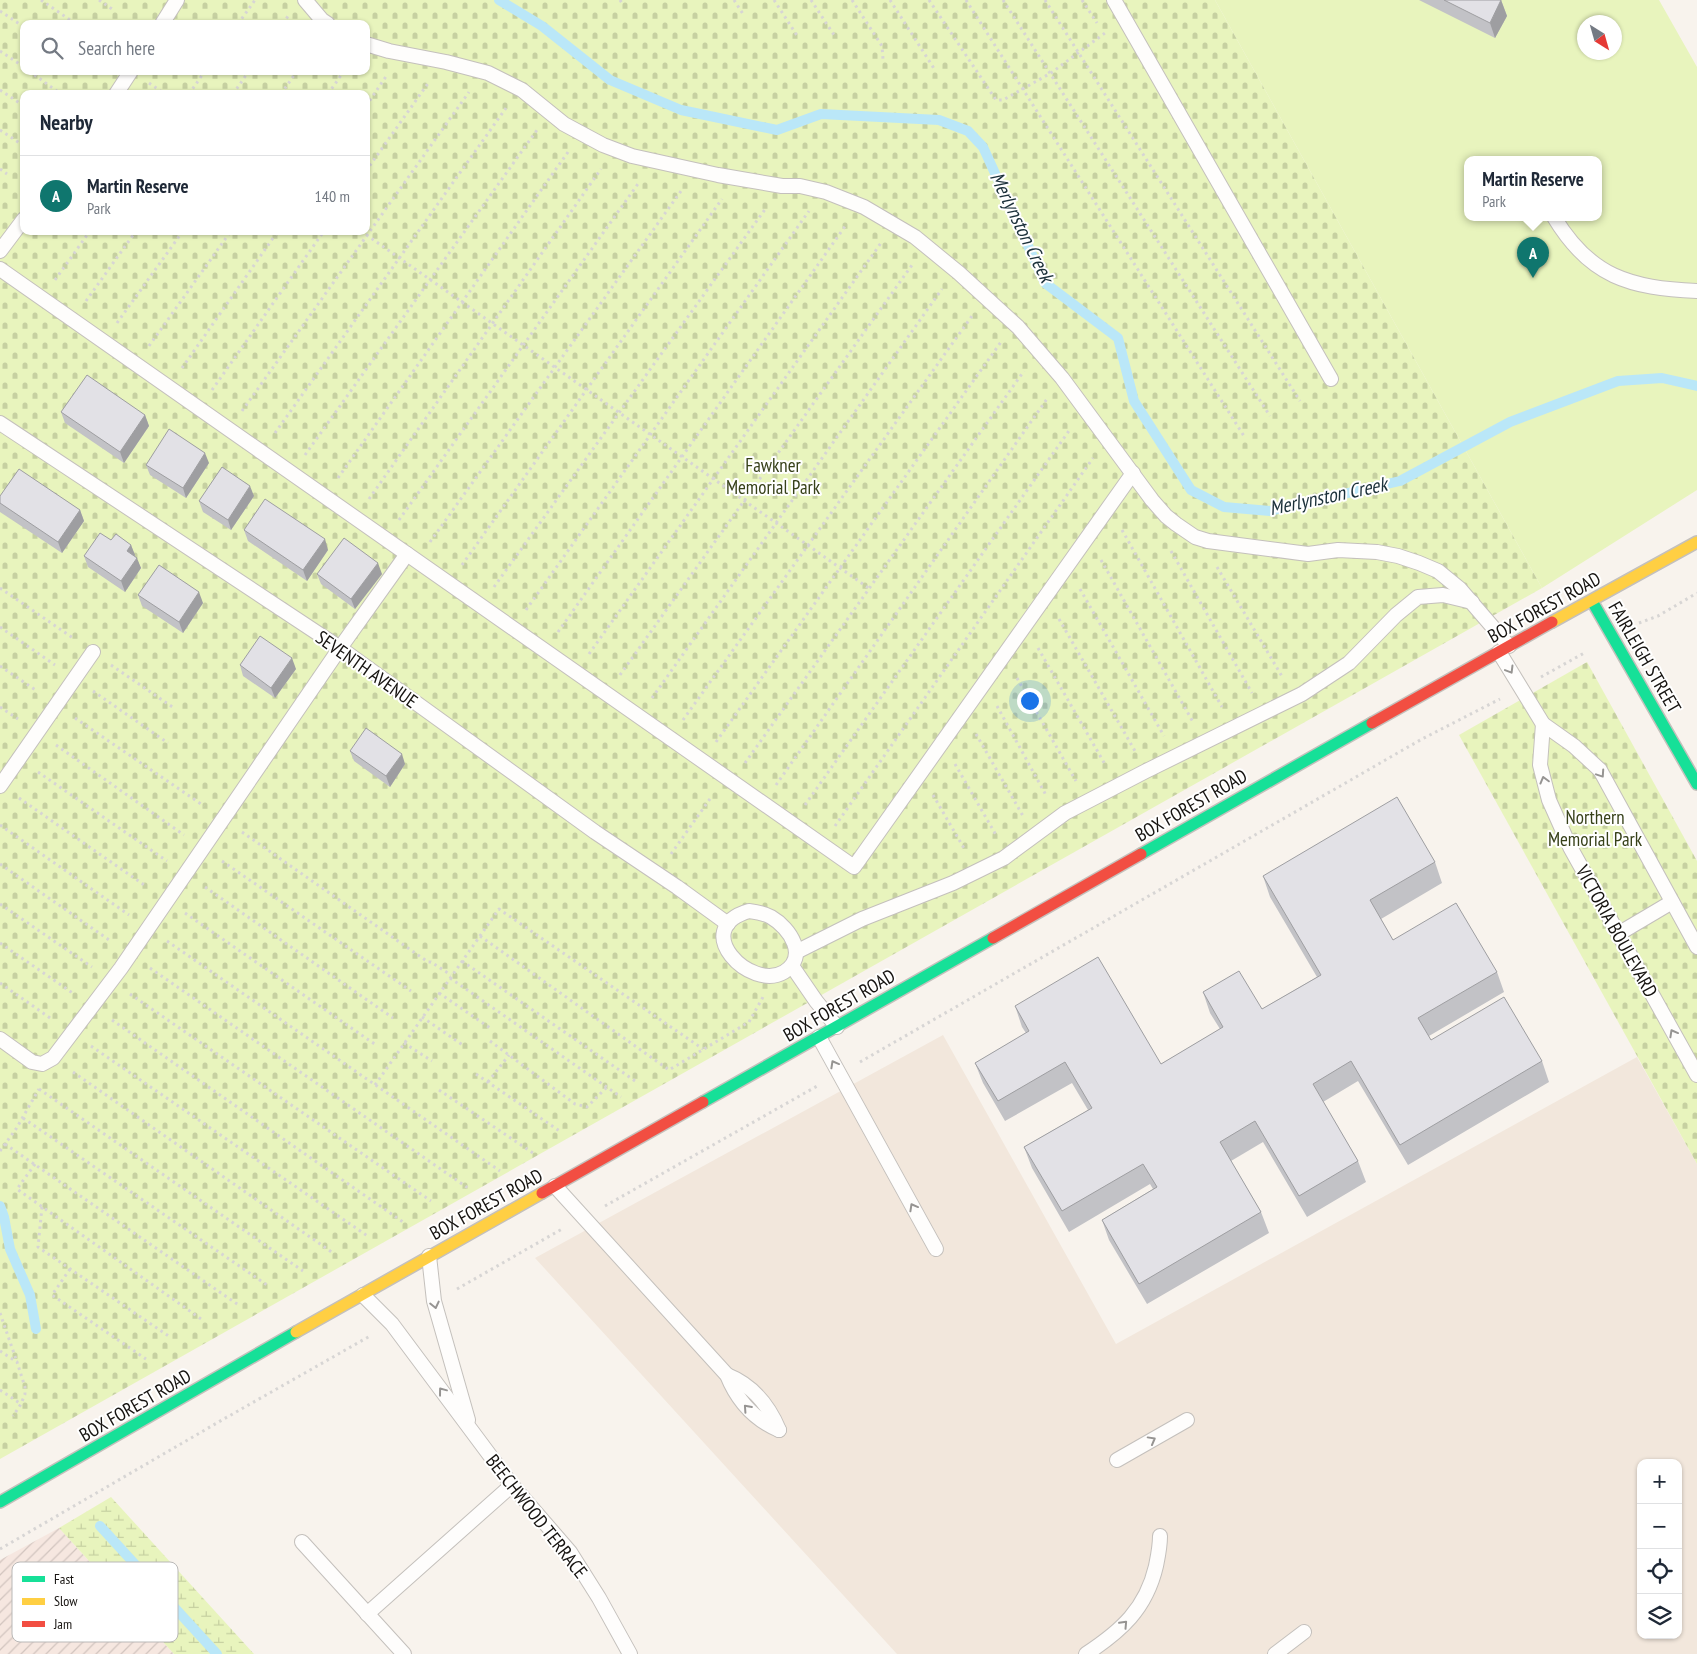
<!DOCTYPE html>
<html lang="en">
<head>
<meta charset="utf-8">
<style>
  :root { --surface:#fff; --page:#f6f6f7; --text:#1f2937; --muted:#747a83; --line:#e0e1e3; --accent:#0f766e }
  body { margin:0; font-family:"PT Sans Narrow",sans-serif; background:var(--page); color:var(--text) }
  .controls { position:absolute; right:15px; bottom:15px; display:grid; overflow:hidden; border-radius:10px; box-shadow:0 1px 4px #0004 }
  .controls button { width:45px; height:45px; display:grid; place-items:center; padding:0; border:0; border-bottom:1px solid var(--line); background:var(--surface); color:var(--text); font:25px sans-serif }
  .compass { position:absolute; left:1577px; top:15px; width:45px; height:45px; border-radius:50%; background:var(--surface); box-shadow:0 1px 4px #0004; rotate:143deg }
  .you { position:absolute; left:1029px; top:700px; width:18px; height:18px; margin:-12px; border:4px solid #fff; border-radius:50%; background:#1a73e8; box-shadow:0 0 0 8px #1a73e833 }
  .badge { display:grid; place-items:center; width:32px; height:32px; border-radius:50%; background:var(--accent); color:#fff; font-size:16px; font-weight:700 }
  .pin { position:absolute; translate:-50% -41px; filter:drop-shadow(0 1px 2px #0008) }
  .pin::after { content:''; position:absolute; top:26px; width:18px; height:15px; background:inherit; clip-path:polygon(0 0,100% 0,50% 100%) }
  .popup { position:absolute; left:1464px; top:156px; width:138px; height:65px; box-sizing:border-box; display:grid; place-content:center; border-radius:10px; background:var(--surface); filter:drop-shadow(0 1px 4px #0005); font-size:16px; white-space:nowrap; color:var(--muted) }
  .popup b { font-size:19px; color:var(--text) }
  .popup::after { content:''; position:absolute; left:50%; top:100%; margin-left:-10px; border:10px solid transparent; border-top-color:var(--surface) }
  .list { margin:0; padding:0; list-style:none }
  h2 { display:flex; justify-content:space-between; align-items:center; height:65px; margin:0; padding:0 20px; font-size:21px }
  h2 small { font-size:16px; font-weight:400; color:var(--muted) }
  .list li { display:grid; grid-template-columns:32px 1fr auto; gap:15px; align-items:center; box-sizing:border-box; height:80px; padding:0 20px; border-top:1px solid var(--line) }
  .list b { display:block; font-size:19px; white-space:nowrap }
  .list p { margin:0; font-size:16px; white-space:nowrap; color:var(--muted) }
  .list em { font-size:16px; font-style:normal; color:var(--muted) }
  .icon { flex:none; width:28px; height:28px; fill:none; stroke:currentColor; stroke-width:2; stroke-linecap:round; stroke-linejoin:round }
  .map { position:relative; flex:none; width:1697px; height:1654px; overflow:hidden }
  .search { position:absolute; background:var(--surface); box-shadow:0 1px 4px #0004; left:20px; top:20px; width:350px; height:55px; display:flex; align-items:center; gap:12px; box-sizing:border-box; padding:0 18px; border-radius:10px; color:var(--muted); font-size:19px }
  .panel { position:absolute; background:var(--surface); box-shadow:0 1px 4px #0004; left:20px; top:90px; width:350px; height:145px; border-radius:10px }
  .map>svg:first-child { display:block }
  .industrial { fill:url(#industrial-furrows) }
  .built { fill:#f2e7dc; fill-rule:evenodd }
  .green { fill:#e8f4bd; fill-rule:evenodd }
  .wetland { fill:url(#wetland-marsh) }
  .cemetery { fill:url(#cemetery-stones); fill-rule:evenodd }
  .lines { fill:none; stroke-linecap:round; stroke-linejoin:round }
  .stream { stroke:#bae7f8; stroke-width:10 }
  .lane-casing { stroke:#c4c0bc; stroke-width:16 }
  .fast-casing { stroke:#c4c0bc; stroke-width:14 }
  .slow-casing { stroke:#c4c0bc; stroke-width:14 }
  .jam-casing { stroke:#c4c0bc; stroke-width:14 }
  .path { stroke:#d7d5d4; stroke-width:3; stroke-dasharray:2.5 4; stroke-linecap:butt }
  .lane { stroke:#fefdfc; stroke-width:14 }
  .fast { stroke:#16e098; stroke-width:11 }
  .slow { stroke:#ffcf43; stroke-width:11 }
  .jam { stroke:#f24e42; stroke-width:11 }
  .wall { fill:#c2c2c6 }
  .shaded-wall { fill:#9e9ea1 }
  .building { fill:#e2e1e6; stroke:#9e9ea1 }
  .oneway { stroke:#969492 }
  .labels { text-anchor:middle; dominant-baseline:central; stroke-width:4; stroke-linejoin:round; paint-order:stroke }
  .park-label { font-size:19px; fill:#374119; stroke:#fff }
  .street-label { font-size:19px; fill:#161310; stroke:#fff }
  .water-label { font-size:20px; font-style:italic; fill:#1c313a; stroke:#fff }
  .key { fill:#fff; stroke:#b9b8b7; stroke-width:1 }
  .key-label { font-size:14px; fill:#161310 }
</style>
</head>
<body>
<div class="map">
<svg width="1697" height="1654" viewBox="0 0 1697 1654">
  <defs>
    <pattern id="industrial-furrows" width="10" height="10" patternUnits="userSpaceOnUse" patternTransform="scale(1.25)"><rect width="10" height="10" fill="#f6e7e0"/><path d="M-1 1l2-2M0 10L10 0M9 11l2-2" fill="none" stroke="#d2c5bf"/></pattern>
    <pattern id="wetland-marsh" width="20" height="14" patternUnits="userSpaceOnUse" patternTransform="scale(1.25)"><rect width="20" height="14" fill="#e8f4bd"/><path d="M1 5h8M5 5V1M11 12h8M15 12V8" fill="none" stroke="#c6d0a1"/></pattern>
    <pattern id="cemetery-stones" width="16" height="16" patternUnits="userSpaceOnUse" patternTransform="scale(1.25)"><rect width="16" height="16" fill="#e8f4bd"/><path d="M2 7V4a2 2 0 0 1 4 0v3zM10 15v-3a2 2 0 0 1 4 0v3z" fill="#c6d0a1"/></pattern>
  </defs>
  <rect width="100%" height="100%" fill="#f8f3ed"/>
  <!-- industrial -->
  <polygon class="industrial" points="59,1528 174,1654 0,1654 0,1560"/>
  <!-- built -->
  <path class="built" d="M943,1035L1116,1344L1637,1057L1697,1164V1654H897L535,1258ZM1641,1463H1678V1635H1641Z"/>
  <!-- green -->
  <path class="green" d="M1215,0H1659L1697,67V490L1542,588ZM1584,22H1614V52H1584ZM1468,159H1598V217H1468Z"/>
  <!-- wetland -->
  <polygon class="wetland" points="111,1497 254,1654 174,1654 59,1528"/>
  <!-- cemetery -->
  <g class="cemetery">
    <path d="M0,0H1215L1542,588L0,1459ZM24,24H366V71H24ZM24,94H366V231H24Z"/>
    <polygon points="1587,662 1697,861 1697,1164 1459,735"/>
  </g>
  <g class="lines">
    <!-- stream -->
    <g class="stream">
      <polyline points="499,0 542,26 610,80 681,110 777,130 821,114 939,120 968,131 983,147 1045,283 1118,338 1134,401 1191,490 1224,507 1270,511 1400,481 1510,422 1618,381 1662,378 1697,386"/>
      <polyline points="0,1206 4,1217 10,1249 30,1295 36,1329"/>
      <polyline points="100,1526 217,1654"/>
    </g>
    <!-- lane casing -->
    <g class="lane-casing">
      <g id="lane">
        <polyline points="305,0 322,20 328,24"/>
        <polyline points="1114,0 1331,379"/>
        <polyline points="162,24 177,0"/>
        <polyline points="366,44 389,51 446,62 488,73 522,90 564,124 603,145 632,156 718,175 782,186 800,186 826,192 864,207 915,237 959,273 1018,327 1062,378 1152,500 1166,516 1176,524 1195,537 1208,541 1308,554 1338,550 1377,552 1398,556 1419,563 1438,571 1460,589 1509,646"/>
        <polyline points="116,94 131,71"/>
        <path d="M1554,217C1590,277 1630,288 1697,291"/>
        <polyline points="0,251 24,219"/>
        <polyline points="0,269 854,867 1133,473"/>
        <polyline points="0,423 340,648 595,832 677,887 728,924"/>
        <polyline points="1499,652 1543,724 1574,746 1600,770 1697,947"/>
        <polyline points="1543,724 1540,765 1549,800 1570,847 1697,1075"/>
        <polyline points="0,786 93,652"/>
        <path d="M749,911C757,912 764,913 771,917C790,928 809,957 784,972C751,992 688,929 749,911Z"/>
        <polyline points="1618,934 1672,902"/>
        <polyline points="796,952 862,919 953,883 1004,858 1065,813 1146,771 1302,694 1349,663 1396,615 1418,597 1443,595 1472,602"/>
        <polyline points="792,966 816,1001 837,1027"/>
        <polyline points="819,1037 936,1249"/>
        <polyline points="0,1039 32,1062 42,1064 53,1058 121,968 340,648 407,554"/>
        <path d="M555,1186L727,1375C737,1400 753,1419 779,1430"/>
        <polyline points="429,1256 434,1301 468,1420"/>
        <polyline points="363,1295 392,1324 512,1485 570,1552 599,1598 630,1654"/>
        <path d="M727,1375C752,1385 769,1406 779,1430"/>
        <polyline points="1117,1460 1187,1420"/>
        <polyline points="302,1542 404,1654"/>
        <polyline points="367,1614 512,1485"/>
        <path d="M1086,1654C1121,1631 1146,1609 1156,1566C1158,1556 1160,1547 1160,1536"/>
        <polyline points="1275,1654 1304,1632"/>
      </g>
    </g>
    <!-- fast casing -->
    <g class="fast-casing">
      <g id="fast">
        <polyline points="1592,601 1697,784"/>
        <polyline points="1141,854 1372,723"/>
        <polyline points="703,1102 993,938"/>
        <polyline points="0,1502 296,1332"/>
      </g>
    </g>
    <!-- slow casing -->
    <g class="slow-casing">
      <g id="slow">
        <polyline points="1552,622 1697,542"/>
        <polyline points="296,1332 542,1193"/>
      </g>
    </g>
    <!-- jam casing -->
    <g class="jam-casing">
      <g id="jam">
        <polyline points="1372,723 1552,622"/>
        <polyline points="993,938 1141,854"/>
        <polyline points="542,1193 703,1102"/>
      </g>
    </g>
    <!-- path -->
    <g class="path">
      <polyline points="41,0 76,24"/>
      <polyline points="99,0 115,11"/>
      <polyline points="620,0 622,3"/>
      <polyline points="734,0 743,14"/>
      <polyline points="774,0 798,37"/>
      <polyline points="811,0 834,35"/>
      <polyline points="852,0 882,46 883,59"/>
      <polyline points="890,0 935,70"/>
      <polyline points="929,0 996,100 1003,100 1051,73 1105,33"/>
      <polyline points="966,0 1244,436"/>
      <polyline points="1003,0 1270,416"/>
      <polyline points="1045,0 1300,401"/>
      <polyline points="1082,0 1097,23"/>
      <polyline points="0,11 24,27"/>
      <polyline points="238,24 255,0"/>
      <polyline points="283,24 288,16"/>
      <polyline points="0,51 24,67"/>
      <polyline points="29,71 61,94"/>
      <polyline points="149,83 165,94"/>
      <polyline points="0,90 24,106"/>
      <polyline points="189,94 205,71"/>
      <polyline points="233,94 249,71"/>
      <polyline points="281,94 297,71"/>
      <polyline points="328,94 344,71"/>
      <polyline points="366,106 387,75"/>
      <polyline points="0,130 24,146"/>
      <polyline points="0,169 7,174"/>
      <polyline points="366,171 429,82"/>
      <polyline points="361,231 870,589"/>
      <polyline points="55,280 90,231"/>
      <polyline points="86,301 136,231"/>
      <polyline points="117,323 183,231"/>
      <polyline points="149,346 231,231"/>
      <polyline points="182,368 278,231"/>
      <polyline points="212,390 324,231"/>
      <polyline points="242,411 469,92"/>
      <polyline points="275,433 506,108"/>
      <polyline points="305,455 537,130"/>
      <polyline points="338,478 568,152"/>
      <polyline points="369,499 601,169"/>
      <polyline points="399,520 640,181"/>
      <polyline points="1122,530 1222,707"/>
      <polyline points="430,542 681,191"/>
      <polyline points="1171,551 1252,693"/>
      <polyline points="1101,560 1193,722"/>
      <polyline points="462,565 722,199"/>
      <polyline points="1217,567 1283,678"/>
      <polyline points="494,587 766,208"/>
      <polyline points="0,588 73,638"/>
      <polyline points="1080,589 1164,736"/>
      <polyline points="526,610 809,211"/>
      <polyline points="1059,619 1135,751"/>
      <polyline points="1639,623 1658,616 1697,593"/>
      <polyline points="0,627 55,665"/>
      <polyline points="558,632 846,225"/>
      <polyline points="1038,648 1106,766"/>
      <polyline points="589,654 881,243"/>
      <polyline points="111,665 174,708"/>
      <polyline points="0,666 37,691"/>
      <polyline points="620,675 912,265"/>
      <polyline points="1541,677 1586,652"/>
      <polyline points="1017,678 1076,781"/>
      <polyline points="93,691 168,743"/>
      <polyline points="652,698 942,289"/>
      <polyline points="997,706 1047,797"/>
      <polyline points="0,707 18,719"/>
      <polyline points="75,718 204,806"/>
      <polyline points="683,720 972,316"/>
      <polyline points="976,734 1023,816"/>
      <polyline points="716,742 1001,342"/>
      <polyline points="56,745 184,835"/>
      <polyline points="745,763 1024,371"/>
      <polyline points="955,764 996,835"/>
      <polyline points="38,772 167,861"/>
      <polyline points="776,785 1047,399"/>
      <polyline points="933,795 965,850"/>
      <polyline points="19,798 147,887"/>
      <polyline points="805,805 1071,428"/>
      <polyline points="0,825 129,915"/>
      <polyline points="835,826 1093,458"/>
      <polyline points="242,832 428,962 431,962 451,975"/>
      <polyline points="671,854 712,796"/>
      <polyline points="222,861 411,991"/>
      <polyline points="0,864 112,942"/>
      <polyline points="205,887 393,1018"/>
      <polyline points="0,904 92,967"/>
      <polyline points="185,913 376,1045"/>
      <polyline points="480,936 669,1070 749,1022 763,997"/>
      <polyline points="167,941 500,1171"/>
      <polyline points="0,943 74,994"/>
      <polyline points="462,961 638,1083"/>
      <polyline points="150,968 468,1188"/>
      <polyline points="450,978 621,1097"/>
      <polyline points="0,983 53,1020"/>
      <polyline points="439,993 490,1028"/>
      <polyline points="130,994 431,1201"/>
      <polyline points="422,1017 464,1046"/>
      <polyline points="112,1020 403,1222"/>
      <polyline points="490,1041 575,1104 587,1107 607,1087"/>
      <polyline points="404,1043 432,1061"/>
      <polyline points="91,1046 369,1237"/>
      <polyline points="860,1062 1422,739 1500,699"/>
      <polyline points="73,1072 333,1253"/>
      <polyline points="476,1074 561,1132"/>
      <polyline points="488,1082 509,1055"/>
      <polyline points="375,1085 499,909 703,1049"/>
      <polyline points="39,1089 303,1271"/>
      <polyline points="439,1090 533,1153"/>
      <polyline points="23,1118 267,1285"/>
      <polyline points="5,1144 240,1306"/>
      <polyline points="0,1151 16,1129 39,1089"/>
      <polyline points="35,1164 17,1189 204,1321"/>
      <polyline points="605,1206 819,1085"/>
      <polyline points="42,1207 38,1247 170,1337"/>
      <polyline points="70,1269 52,1295 146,1359"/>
      <polyline points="457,1289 562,1229"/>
      <polyline points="0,1313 17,1362"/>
      <polyline points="0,1351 17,1362 25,1387 25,1394 21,1404 13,1416"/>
      <polyline points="0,1390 21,1404"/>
      <polyline points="0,1549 222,1420 370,1336"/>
    </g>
    <!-- lane -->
    <use href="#lane" class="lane"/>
    <!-- fast -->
    <use href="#fast" class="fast"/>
    <!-- slow -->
    <use href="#slow" class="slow"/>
    <!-- jam -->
    <use href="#jam" class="jam"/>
  </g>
  <!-- wall -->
  <g class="wall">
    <polygon points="1419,0 1501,0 1507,16 1495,38"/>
    <polygon points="61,412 145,415 149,426 124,463 65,423"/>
    <polygon points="209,463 186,498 150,475 146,465"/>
    <polygon points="0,496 80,510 84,521 62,553 0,512"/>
    <polygon points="254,496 231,530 203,512 199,501"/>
    <polygon points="244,530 328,550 307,581 248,541"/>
    <polygon points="111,540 131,545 135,556 141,568 125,592 88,567 84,556"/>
    <polygon points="317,574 382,574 355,609 321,584"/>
    <polygon points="138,595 203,603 183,633 142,606"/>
    <polygon points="240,665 296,669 275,698 243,676"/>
    <polygon points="350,751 405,764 390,787 354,761"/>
    <polygon points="1435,862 1442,883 1381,919 1393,940 1497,972 1504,992 1429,1036 1431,1040 1542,1061 1549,1082 1408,1165 1358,1081 1323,1102 1358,1161 1366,1182 1307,1217 1263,1142 1231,1161 1261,1212 1269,1233 1147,1304 1109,1240 1102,1220 1153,1189 1150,1184 1069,1232 1032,1168 1024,1147 1088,1110 1072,1083 1005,1121 983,1083 975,1063 1026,1033 1022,1027 1015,1006 1161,1064 1220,1029 1210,1013 1203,992 1262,1009 1317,977 1270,897 1263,876"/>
  </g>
  <!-- shaded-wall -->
  <g class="shaded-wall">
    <polygon points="1501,0 1507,16 1495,38 1490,23"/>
    <polygon points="145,415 149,426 124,463 120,452"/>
    <polygon points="205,453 209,463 186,498 183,488"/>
    <polygon points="250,486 254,496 231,530 228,520"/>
    <polygon points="80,510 84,521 62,553 58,542"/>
    <polygon points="325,539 328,550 307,581 303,570"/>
    <polygon points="131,545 135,555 131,562 127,551"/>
    <polygon points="137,558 141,568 125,592 121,581"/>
    <polygon points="378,563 382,574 355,609 351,599"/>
    <polygon points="199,592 203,603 183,633 179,622"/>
    <polygon points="292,658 296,669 275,698 271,688"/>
    <polygon points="402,754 405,764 390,787 386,776"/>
  </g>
  <!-- building -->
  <g class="building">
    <polygon points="1444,0 1501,0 1490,23"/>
    <polygon points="87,375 145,415 120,452 61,412"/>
    <polygon points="169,429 205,453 183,488 146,465"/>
    <polygon points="222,467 250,486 228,520 199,501"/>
    <polygon points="19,469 80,510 58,542 0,503 0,496"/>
    <polygon points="265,499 325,539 303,570 244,530"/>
    <polygon points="100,533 111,540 116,534 131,545 127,551 137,558 121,581 84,556"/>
    <polygon points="344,538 378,563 351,599 317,574"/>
    <polygon points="159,565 199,592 179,622 138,595"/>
    <polygon points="260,636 292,658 271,688 240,665"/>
    <polygon points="366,728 402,754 386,776 350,751"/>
    <polygon points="1397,797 1435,862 1370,900 1393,940 1456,903 1497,972 1418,1018 1431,1040 1504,997 1542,1061 1400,1145 1351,1061 1313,1084 1358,1161 1299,1196 1255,1121 1220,1142 1261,1212 1139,1284 1102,1220 1157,1187 1143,1164 1062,1211 1024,1147 1092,1108 1065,1062 998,1101 975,1063 1029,1031 1015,1006 1098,957 1161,1064 1223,1027 1203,992 1239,971 1262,1009 1321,975 1263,876"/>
  </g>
  <!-- one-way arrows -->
  <defs><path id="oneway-chevron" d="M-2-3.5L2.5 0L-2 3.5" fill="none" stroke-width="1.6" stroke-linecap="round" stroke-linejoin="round" transform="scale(1.25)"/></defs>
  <g class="oneway">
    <use href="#oneway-chevron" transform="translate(1510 670) rotate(59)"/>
    <use href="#oneway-chevron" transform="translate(1601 774) rotate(56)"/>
    <use href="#oneway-chevron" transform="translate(1544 780) rotate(-105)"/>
    <use href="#oneway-chevron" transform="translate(1673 1033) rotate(-119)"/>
    <use href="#oneway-chevron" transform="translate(834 1064) rotate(-119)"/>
    <use href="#oneway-chevron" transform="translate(913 1207) rotate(-119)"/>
    <use href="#oneway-chevron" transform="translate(435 1305) rotate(77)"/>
    <use href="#oneway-chevron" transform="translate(442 1391) rotate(-127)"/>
    <use href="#oneway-chevron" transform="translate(747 1408) rotate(-132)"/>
    <use href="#oneway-chevron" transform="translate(1152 1440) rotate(-29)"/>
    <use href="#oneway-chevron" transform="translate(1124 1624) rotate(-47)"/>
  </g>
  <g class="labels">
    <!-- park labels -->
    <g class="park-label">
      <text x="773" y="465">Fawkner<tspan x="773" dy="22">Memorial Park</tspan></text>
      <text x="1595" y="817">Northern<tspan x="1595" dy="22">Memorial Park</tspan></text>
    </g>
    <!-- street labels -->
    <g class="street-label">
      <text transform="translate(1544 607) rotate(-29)">BOX FOREST ROAD</text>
      <text transform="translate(1645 657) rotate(60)">FAIRLEIGH STREET</text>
      <text transform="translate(367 669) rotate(35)">SEVENTH AVENUE</text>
      <text transform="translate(1191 805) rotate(-30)">BOX FOREST ROAD</text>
      <text transform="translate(1617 931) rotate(61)">VICTORIA BOULEVARD</text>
      <text transform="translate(839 1005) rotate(-30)">BOX FOREST ROAD</text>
      <text transform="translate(486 1204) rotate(-29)">BOX FOREST ROAD</text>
      <text transform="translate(135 1405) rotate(-30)">BOX FOREST ROAD</text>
      <text transform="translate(537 1516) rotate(52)">BEECHWOOD TERRACE</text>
    </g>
    <!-- water labels -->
    <g class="water-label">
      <text transform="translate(1022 227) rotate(64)">Merlynston Creek</text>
      <text transform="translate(1328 496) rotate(-12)">Merlynston Creek</text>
    </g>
  </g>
  <!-- legend -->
  <rect x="12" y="1562" width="166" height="80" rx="8" class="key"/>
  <rect x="22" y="1576" width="23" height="6" fill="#16e098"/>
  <rect x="22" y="1598" width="23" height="7" fill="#ffcf43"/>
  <rect x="22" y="1621" width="23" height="6" fill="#f24e42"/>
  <g class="key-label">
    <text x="54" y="1584">Fast</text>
    <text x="54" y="1606">Slow</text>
    <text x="54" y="1629">Jam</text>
  </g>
</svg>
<div class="controls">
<button>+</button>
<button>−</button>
<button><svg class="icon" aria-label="locate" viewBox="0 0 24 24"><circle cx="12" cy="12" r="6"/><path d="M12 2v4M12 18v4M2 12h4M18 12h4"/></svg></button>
<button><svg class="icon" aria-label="layers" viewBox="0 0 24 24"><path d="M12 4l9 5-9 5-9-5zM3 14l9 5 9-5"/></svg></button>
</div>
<svg class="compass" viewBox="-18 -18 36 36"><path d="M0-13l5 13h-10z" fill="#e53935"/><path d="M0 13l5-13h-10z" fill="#747a83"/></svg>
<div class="you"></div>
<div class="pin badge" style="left:1533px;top:278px">A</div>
<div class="popup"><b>Martin Reserve</b>Park</div>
<div class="search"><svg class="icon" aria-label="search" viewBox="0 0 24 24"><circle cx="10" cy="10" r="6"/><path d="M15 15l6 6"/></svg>Search here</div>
<section class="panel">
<h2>Nearby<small></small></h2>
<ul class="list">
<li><span class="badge">A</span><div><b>Martin Reserve</b><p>Park</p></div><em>140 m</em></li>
</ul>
</section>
</div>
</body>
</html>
